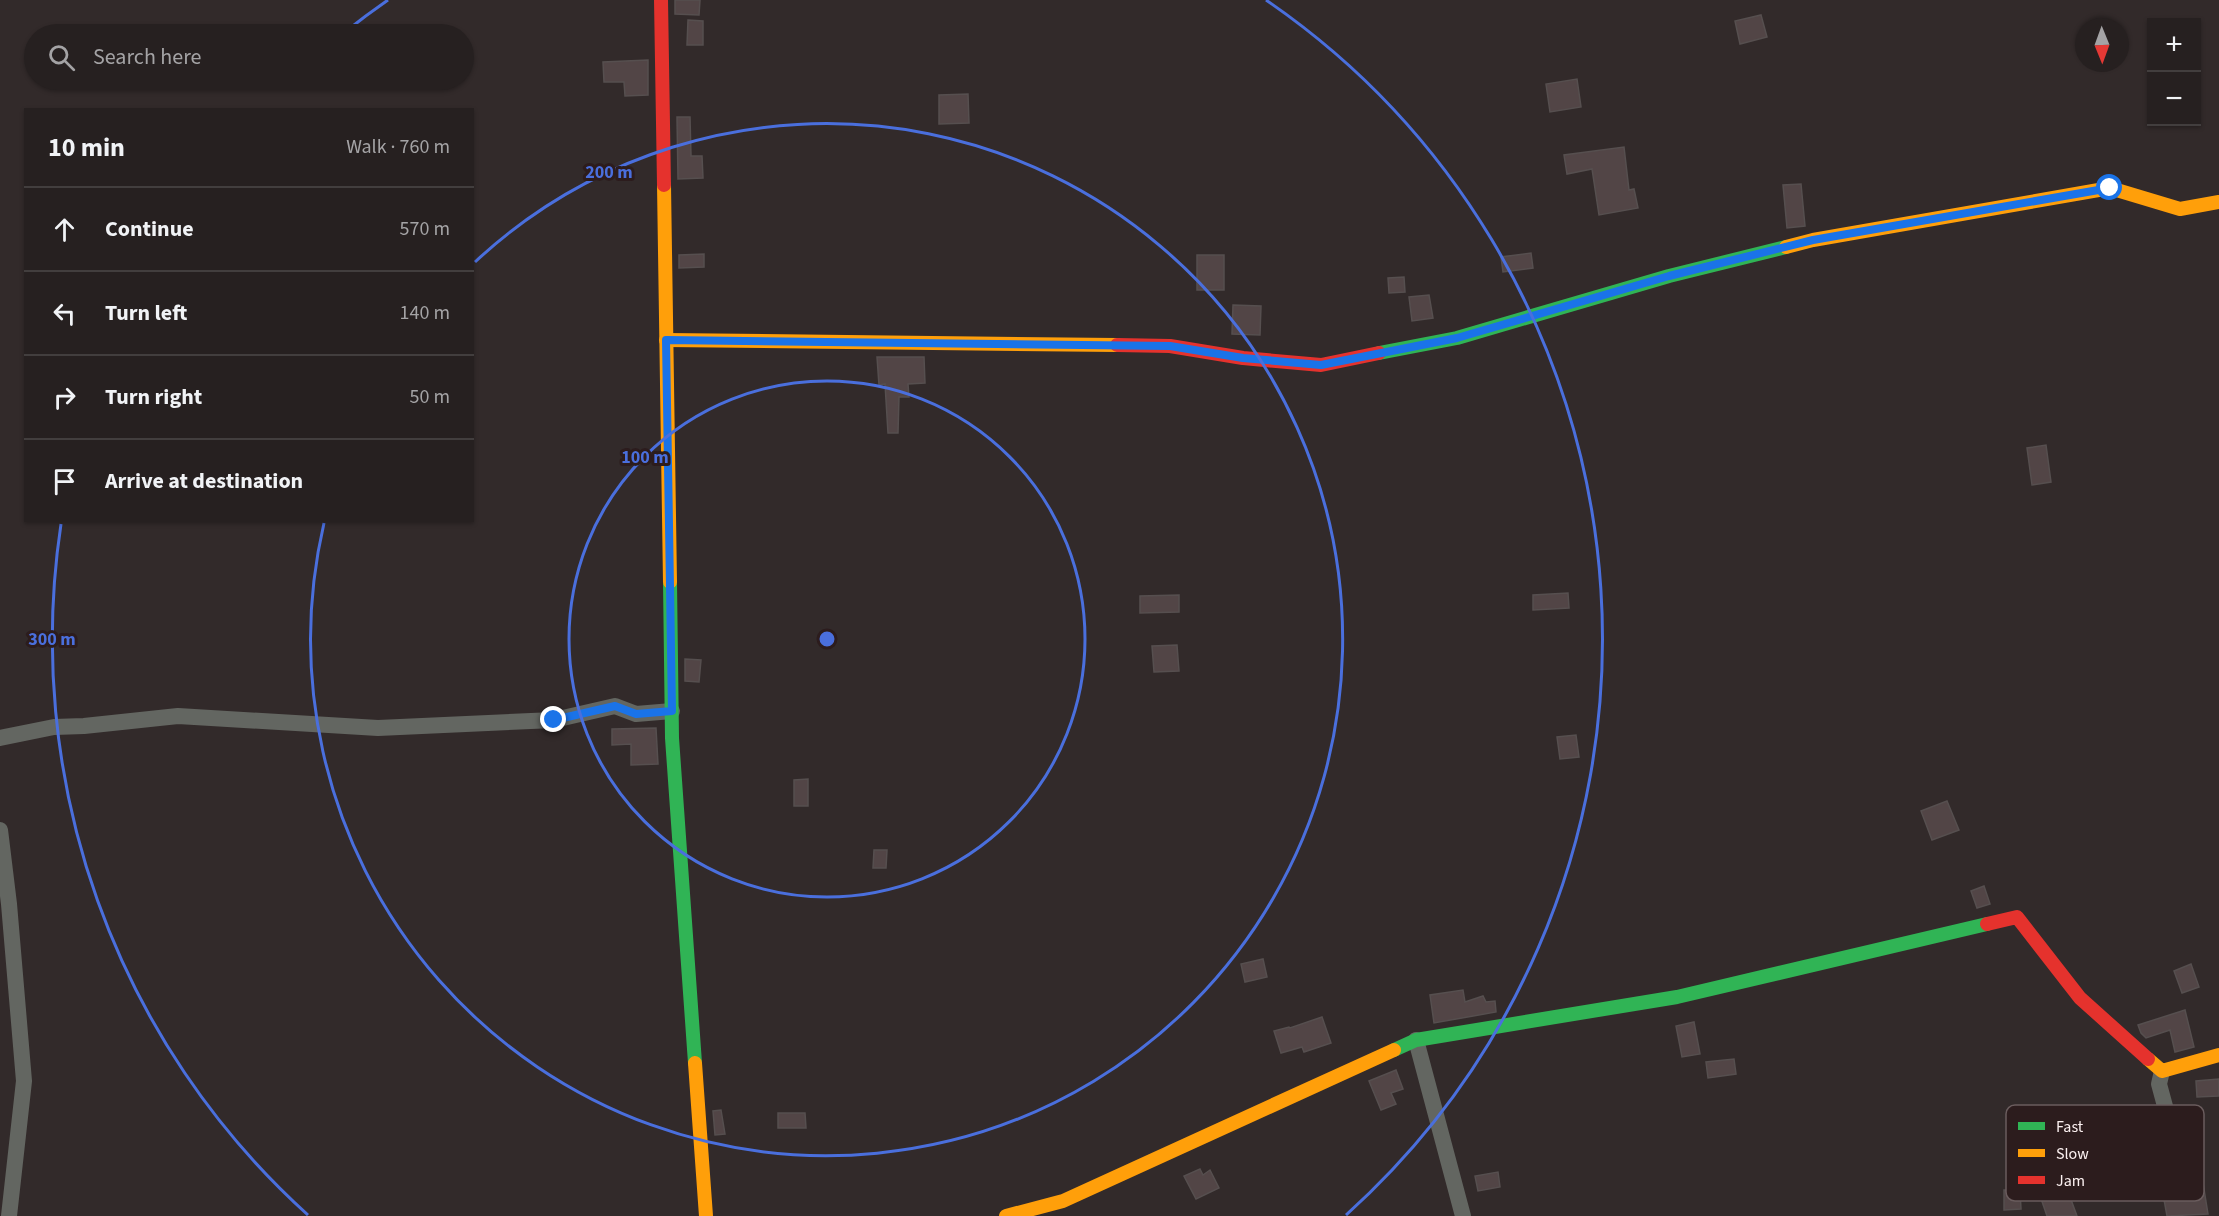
<!DOCTYPE html>
<html lang="en">
<head>
<meta charset="utf-8">
<style>
  :root { --surface:#262020; --page:#322d2d; --text:#f1f3f6; --muted:#a4a3a5; --line:#423e3e }
  body { margin:0; font-family:"Source Sans 3",sans-serif; background:var(--page); color:var(--text) }
  .controls { position:absolute; right:18px; top:18px; display:grid; overflow:hidden; border-radius:0px; box-shadow:0 2px 4px #0004 }
  .controls button { width:54px; height:54px; display:grid; place-items:center; padding:0; border:0; border-bottom:2px solid var(--line); background:var(--surface); color:var(--text); font:30px sans-serif }
  .compass { position:absolute; left:2075px; top:18px; width:54px; height:54px; border-radius:50%; background:var(--surface); box-shadow:0 2px 4px #0004; rotate:179deg }
  .stop { position:absolute; width:18px; height:18px; margin:-14px; border:4px solid #1a73e8; border-radius:50%; background:#fff }
  .stop.end { background:#1a73e8; border-color:#fff; box-shadow:0 2px 6px #0008 }
  .list { margin:0; padding:0; list-style:none }
  h2 { display:flex; justify-content:space-between; align-items:center; height:78px; margin:0; padding:0 24px; font-size:26px }
  h2 small { font-size:20px; font-weight:400; color:var(--muted) }
  .list li { display:grid; grid-template-columns:39px 1fr auto; gap:18px; align-items:center; box-sizing:border-box; height:84px; padding:0 24px; border-top:2px solid var(--line) }
  .list b { display:block; font-size:22px; white-space:nowrap }
  .list em { font-size:20px; font-style:normal; color:var(--muted) }
  .icon { flex:none; width:33px; height:33px; fill:none; stroke:currentColor; stroke-width:2; stroke-linecap:round; stroke-linejoin:round }
  .map { position:relative; flex:none; width:2219px; height:1216px; overflow:hidden }
  .search { position:absolute; background:var(--surface); box-shadow:0 2px 4px #0004; left:24px; top:24px; width:450px; height:66px; display:flex; align-items:center; gap:15px; box-sizing:border-box; padding:0 21px; border-radius:33px; color:var(--muted); font-size:22px }
  .panel { position:absolute; background:var(--surface); box-shadow:0 2px 4px #0004; left:24px; top:108px; width:450px; height:414px; border-radius:0px }
  .map>svg:first-child { display:block }
  .building { fill:#524546; stroke:#564f4f; stroke-width:1.5 }
  .lines { fill:none; stroke-linecap:round; stroke-linejoin:round }
  .street { stroke:#636661; stroke-width:16 }
  .fast { stroke:#30b455; stroke-width:14 }
  .slow { stroke:#ff9f0a; stroke-width:14 }
  .jam { stroke:#e5322d; stroke-width:14 }
  .route { stroke:#1a73e8; stroke-width:8 }
  .ring { fill:none; stroke:#4a6fdd; stroke-width:3 }
  .key { fill:#2c1c1d; stroke:#6a5c5d; stroke-width:1.5 }
  .key-label { font-size:16px; fill:#fcf1f1 }
  .centre { fill:#4a6fdd; stroke:#2c1c1d; stroke-width:3 }
  .ring-label { font-size:18px; text-anchor:middle; font-weight:bold; fill:#4a6fdd; stroke:#2c1c1d; stroke-width:6; stroke-linejoin:round; paint-order:stroke }
</style>
</head>
<body>
<div class="map">
<svg width="2219" height="1216" viewBox="0 0 2219 1216">
  <rect width="100%" height="100%" fill="#322a2a"/>
  <!-- building -->
  <g class="building">
    <polygon points="675,0 700,0 699,15 675,14"/>
    <polygon points="1761,15 1767,37 1740,44 1735,21"/>
    <polygon points="688,20 703,21 703,45 687,45"/>
    <polygon points="648,60 648,95 625,96 624,82 604,82 603,62"/>
    <polygon points="1577,79 1581,107 1550,112 1546,84"/>
    <polygon points="968,94 969,123 939,124 939,95"/>
    <polygon points="677,117 690,117 691,156 702,156 703,178 678,179"/>
    <polygon points="1624,147 1629,190 1634,189 1638,208 1599,215 1592,169 1567,174 1564,155"/>
    <polygon points="1801,184 1805,226 1787,228 1783,185"/>
    <polygon points="1531,253 1533,268 1503,272 1501,257"/>
    <polygon points="704,254 704,267 679,268 679,255"/>
    <rect x="1197" y="255" width="27" height="35"/>
    <polygon points="1404,277 1405,292 1389,293 1388,278"/>
    <polygon points="1429,295 1433,318 1412,321 1409,297"/>
    <polygon points="1233,305 1261,306 1260,335 1232,334"/>
    <polygon points="877,357 924,357 925,383 908,384 909,397 899,397 898,433 888,433 885,384 879,385"/>
    <polygon points="2046,445 2051,482 2032,485 2027,448"/>
    <polygon points="1568,593 1569,608 1533,610 1533,595"/>
    <polygon points="1179,595 1179,612 1140,613 1140,596"/>
    <polygon points="1177,645 1179,671 1154,672 1152,646"/>
    <polygon points="685,659 701,660 699,682 685,681"/>
    <polygon points="656,728 658,764 631,765 631,744 612,745 612,729"/>
    <polygon points="1576,735 1579,757 1560,759 1557,737"/>
    <polygon points="808,779 808,806 794,806 794,780"/>
    <polygon points="1947,801 1959,830 1932,840 1921,811"/>
    <polygon points="874,850 887,850 886,868 873,868"/>
    <polygon points="1984,886 1990,904 1977,908 1971,891"/>
    <polygon points="1263,959 1267,977 1245,982 1241,964"/>
    <polygon points="2191,964 2199,987 2182,993 2174,971"/>
    <polygon points="1463,990 1465,1002 1483,996 1486,1002 1495,1001 1496,1012 1434,1023 1430,995"/>
    <polygon points="2185,1010 2194,1047 2175,1052 2170,1030 2146,1038 2141,1033 2138,1025"/>
    <polygon points="1322,1017 1331,1043 1304,1052 1302,1047 1281,1053 1274,1031 1289,1027 1290,1028"/>
    <polygon points="1694,1022 1700,1054 1682,1057 1676,1026"/>
    <polygon points="1734,1059 1736,1074 1708,1078 1706,1062"/>
    <polygon points="1396,1070 1403,1089 1391,1093 1396,1104 1381,1110 1369,1081"/>
    <polygon points="2219,1079 2219,1096 2197,1097 2196,1081"/>
    <polygon points="721,1110 725,1134 715,1135 713,1111"/>
    <polygon points="778,1113 805,1113 806,1128 778,1128"/>
    <polygon points="2161,1155 2170,1188 2203,1183 2208,1214 2167,1216 2163,1194 2151,1195 2147,1175 2139,1177 2135,1162"/>
    <polygon points="1200,1169 1203,1175 1210,1170 1219,1188 1196,1199 1184,1176"/>
    <polygon points="1498,1172 1500,1187 1478,1191 1475,1176"/>
    <polygon points="2070,1176 2076,1194 2070,1197 2077,1216 2047,1216 2037,1187"/>
    <polygon points="2004,1190 2020,1190 2021,1209 2004,1210"/>
  </g>
  <g class="lines">
    <!-- street -->
    <g class="street">
      <polyline points="0,738 54,727 84,726 178,716 378,728 554,720 615,706 636,714 672,711"/>
      <polyline points="0,830 9,904 24,1081 9,1216"/>
      <polyline points="1416,1040 1463,1216"/>
      <polyline points="2162,1071 2159,1084 2172,1132"/>
    </g>
    <!-- fast -->
    <g class="fast">
      <polyline points="1379,353 1457,338 1669,276 1786,247"/>
      <polyline points="670,582 672,738 695,1063"/>
      <polyline points="1394,1050 1416,1040 1677,997 1987,924"/>
    </g>
    <!-- slow -->
    <g class="slow">
      <polyline points="664,185 670,582"/>
      <polyline points="1786,247 1813,240 2110,188 2180,209 2219,202"/>
      <polyline points="666,340 1117,345"/>
      <polyline points="2148,1059 2162,1071 2219,1055"/>
      <polyline points="695,1063 706,1216"/>
      <polyline points="1006,1216 1063,1201 1394,1050"/>
    </g>
    <!-- jam -->
    <g class="jam">
      <polyline points="661,0 664,185"/>
      <polyline points="1117,345 1170,346 1243,358 1321,365 1379,353"/>
      <polyline points="1987,924 2017,917 2080,998 2148,1059"/>
    </g>
  </g>
  <g class="lines">
    <!-- route -->
    <polyline class="route" points="554,720 615,706 636,714 672,711 666,340 1170,346 1243,358 1321,365 1457,338 1669,276 1813,240 2110,188"/>
  </g>
  <!-- distance rings -->
  <g class="ring">
    <circle cx="827" cy="639" r="258"/>
    <path d="M475 262A516 516 0 1 1 324 523"/>
    <path d="M308 1215A775 775 0 0 1 61 524M345 32A775 775 0 0 1 388 0M1266 0A775 775 0 0 1 1346 1215"/>
  </g>
  <!-- legend -->
  <rect x="2006" y="1105" width="198" height="96" rx="9" class="key"/>
  <rect x="2018" y="1122" width="27" height="8" fill="#30b455"/>
  <rect x="2018" y="1149" width="27" height="8" fill="#ff9f0a"/>
  <rect x="2018" y="1176" width="27" height="8" fill="#e5322d"/>
  <g class="key-label">
    <text x="2056" y="1132">Fast</text>
    <text x="2056" y="1159">Slow</text>
    <text x="2056" y="1186">Jam</text>
  </g>
  <circle cx="827" cy="639" r="9" class="centre"/>
  <g class="ring-label">
    <text x="609" y="178">200 m</text>
    <text x="645" y="463">100 m</text>
    <text x="52" y="645">300 m</text>
  </g>
</svg>
<div class="controls">
<button>+</button>
<button>−</button>
</div>
<svg class="compass" viewBox="-18 -18 36 36"><path d="M0-13l5 13h-10z" fill="#e53935"/><path d="M0 13l5-13h-10z" fill="#a4a3a5"/></svg>
<div class="stop" style="left:2110px;top:188px"></div>
<div class="stop end" style="left:554px;top:720px"></div>
<div class="search"><svg class="icon" aria-label="search" viewBox="0 0 24 24"><circle cx="10" cy="10" r="6"/><path d="M15 15l6 6"/></svg>Search here</div>
<section class="panel">
<h2>10 min<small>Walk · 760 m</small></h2>
<ul class="list">
<li><svg class="icon" aria-label="ahead" viewBox="0 0 24 24"><path d="M12 20V5M6 11l6-6 6 6"/></svg><div><b>Continue</b></div><em>570 m</em></li>
<li><svg class="icon" aria-label="left" viewBox="0 0 24 24"><path d="M17 20v-9H6M10 6l-5 5 5 5"/></svg><div><b>Turn left</b></div><em>140 m</em></li>
<li><svg class="icon" aria-label="right" viewBox="0 0 24 24"><path d="M7 20v-9h11M14 6l5 5-5 5"/></svg><div><b>Turn right</b></div><em>50 m</em></li>
<li><svg class="icon" aria-label="arrive" viewBox="0 0 24 24"><path d="M6 21V4h12l-3 4 3 4H6"/></svg><div><b>Arrive at destination</b></div></li>
</ul>
</section>
</div>
</body>
</html>
